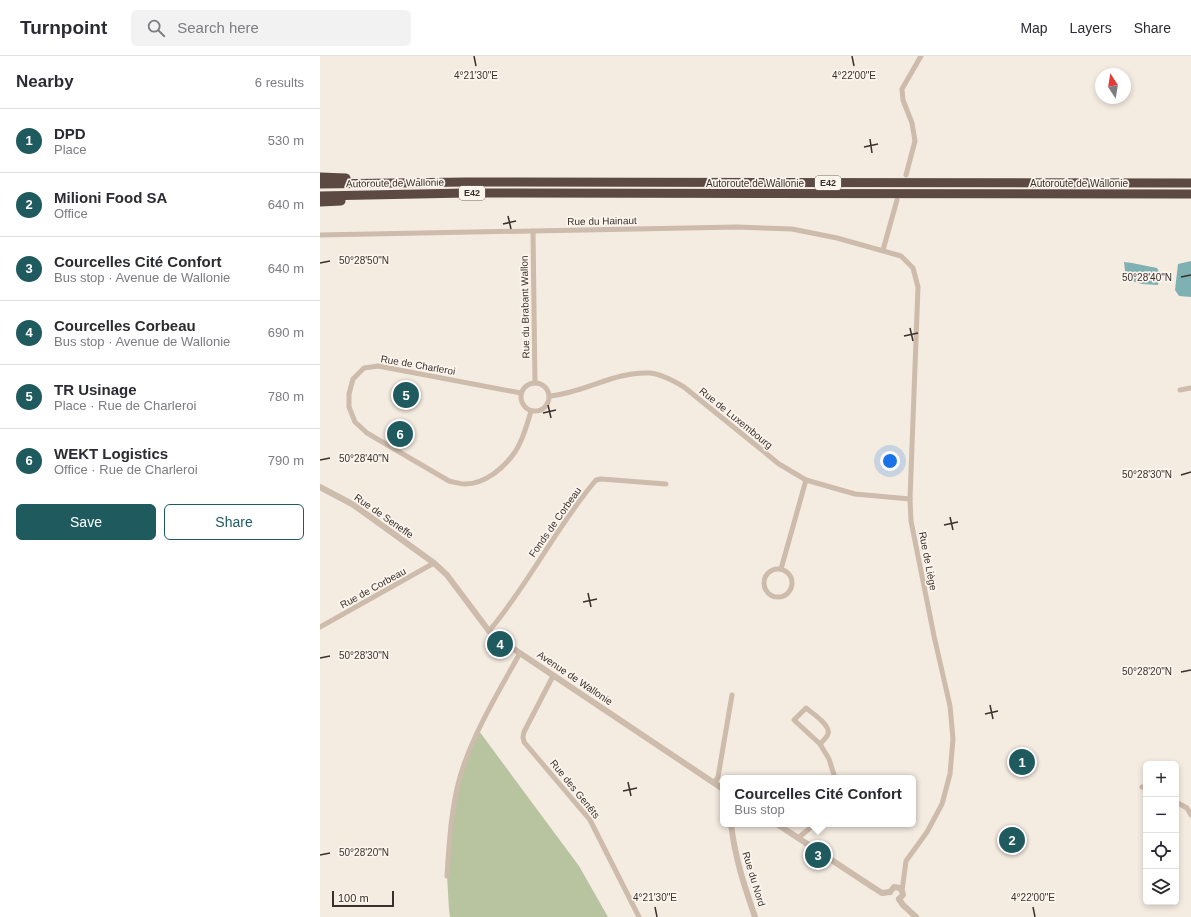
<!DOCTYPE html>
<html lang="en">
<head>
<meta charset="utf-8">
<style>
  :root { --surface:#fff; --page:#f2f2f3; --text:#2b2b33; --muted:#7c7c81; --line:#e1e1e2; --accent:#1f5a5e }
  body { margin:0; font-family:Helvetica,sans-serif; background:var(--page); color:var(--text) }
  .controls { position:absolute; right:12px; bottom:12px; display:grid; overflow:hidden; border-radius:6px; box-shadow:0 2px 6px #0003 }
  .controls button { width:36px; height:36px; display:grid; place-items:center; padding:0; border:0; border-bottom:1px solid var(--line); background:var(--surface); color:var(--text); font:20px sans-serif }
  .compass { position:absolute; left:775px; top:12px; width:36px; height:36px; border-radius:50%; background:var(--surface); box-shadow:0 2px 6px #0003; rotate:348deg }
  .scale { position:absolute; left:12px; bottom:10px; width:62px; box-sizing:border-box; padding-left:4px; border:2px solid #3b302b; border-top:0; font-size:11px; line-height:14px; white-space:nowrap; color:#3b302b; -webkit-text-stroke:3px #fbf5ee; paint-order:stroke }
  .you { position:absolute; left:570px; top:405px; width:14px; height:14px; margin:-10px; border:3px solid #fff; border-radius:50%; background:#1a73e8; box-shadow:0 0 0 6px #1a73e833 }
  .badge { display:grid; place-items:center; width:26px; height:26px; border-radius:50%; background:var(--accent); color:#fff; font-size:13px; font-weight:700 }
  .pin { position:absolute; translate:-50% -50%; border:2px solid #fff; box-shadow:0 1px 4px #0006 }
  .popup { position:absolute; left:400px; top:719px; width:196px; height:52px; box-sizing:border-box; display:grid; place-content:center; border-radius:6px; background:var(--surface); filter:drop-shadow(0 1px 3px #0005); font-size:13px; white-space:nowrap; color:var(--muted) }
  .popup b { font-size:15px; color:var(--text) }
  .popup::after { content:''; position:absolute; left:50%; top:100%; margin-left:-8px; border:8px solid transparent; border-top-color:var(--surface) }
  .list { margin:0; padding:0; list-style:none }
  h2 { display:flex; justify-content:space-between; align-items:center; height:52px; margin:0; padding:0 16px; font-size:17px }
  h2 small { font-size:13px; font-weight:400; color:var(--muted) }
  .list li { display:grid; grid-template-columns:26px 1fr auto; gap:12px; align-items:center; box-sizing:border-box; height:64px; padding:0 16px; border-top:1px solid var(--line) }
  .list b { display:block; font-size:15px; white-space:nowrap }
  .list p { margin:0; font-size:13px; white-space:nowrap; color:var(--muted) }
  .list em { font-size:13px; font-style:normal; color:var(--muted) }
  .actions { display:flex; gap:8px; padding:12px 16px }
  .actions a { flex:1; padding:9px 0; border:1px solid var(--accent); border-radius:6px; text-align:center; font-size:14px; color:var(--accent) }
  .actions .main { background:var(--accent); color:#fff }
  .icon { flex:none; width:22px; height:22px; fill:none; stroke:currentColor; stroke-width:2; stroke-linecap:round; stroke-linejoin:round }
  .map { position:relative; flex:none; width:871px; height:861px; overflow:hidden }
  header { display:flex; align-items:center; gap:24px; box-sizing:border-box; height:56px; padding:0 20px; background:var(--surface); border-bottom:1px solid var(--line) }
  header strong { font-size:19px }
  nav { display:flex; gap:22px; margin-inline-start:auto; font-size:14px }
  .search { width:280px; height:36px; background:var(--page); display:flex; align-items:center; gap:10px; box-sizing:border-box; padding:0 14px; border-radius:6px; color:var(--muted); font-size:15px }
  main { display:flex }
  aside { flex:1; background:var(--surface) }
  .map>svg:first-child { display:block }
  .green { fill:#b8c4a0 }
  .water { fill:#7fb0b2 }
  .lines { fill:none; stroke-linecap:round; stroke-linejoin:round }
  .minor { stroke:#cdbbac; stroke-width:5 }
  .tertiary { stroke:#cdbbac; stroke-width:6 }
  .motorway { stroke:#5c4a42; stroke-width:9 }
  .ticks { fill:none; stroke:#3b302b; stroke-width:1.5 }
  .labels { text-anchor:middle; dominant-baseline:central; stroke-width:3.5; stroke-linejoin:round; paint-order:stroke }
  .shield { fill:#fbf5ee; stroke:#756b66; stroke-width:1 }
  .shield-label { font-size:9px; font-weight:bold; fill:#3b302b }
  .street-label { font-size:10px; fill:#3b302b; stroke:#fbf5ee }
  .ticks-label { font-size:10px; text-anchor:middle; fill:#3b302b; stroke:#fbf5ee; stroke-width:3.5; stroke-linejoin:round; paint-order:stroke }
</style>
</head>
<body>
<header>
<strong>Turnpoint</strong>
<div class="search"><svg class="icon" aria-label="search" viewBox="0 0 24 24"><circle cx="10" cy="10" r="6"/><path d="M15 15l6 6"/></svg>Search here</div>
<nav><a>Map</a><a>Layers</a><a>Share</a></nav>
</header>
<main>
<aside>
<h2>Nearby<small>6 results</small></h2>
<ul class="list">
<li><span class="badge">1</span><div><b>DPD</b><p>Place</p></div><em>530 m</em></li>
<li><span class="badge">2</span><div><b>Milioni Food SA</b><p>Office</p></div><em>640 m</em></li>
<li><span class="badge">3</span><div><b>Courcelles Cité Confort</b><p>Bus stop · Avenue de Wallonie</p></div><em>640 m</em></li>
<li><span class="badge">4</span><div><b>Courcelles Corbeau</b><p>Bus stop · Avenue de Wallonie</p></div><em>690 m</em></li>
<li><span class="badge">5</span><div><b>TR Usinage</b><p>Place · Rue de Charleroi</p></div><em>780 m</em></li>
<li><span class="badge">6</span><div><b>WEKT Logistics</b><p>Office · Rue de Charleroi</p></div><em>790 m</em></li>
</ul>
<div class="actions"><a class="main">Save</a><a>Share</a></div>
</aside>
<div class="map">
<svg width="871" height="861" viewBox="0 0 871 861">
  <rect width="100%" height="100%" fill="#f4ebe1"/>
  <!-- green -->
  <polygon class="green" points="159,675 259,810 288,861 130,861 129,853 127,820 128,797 140,721"/>
  <!-- water -->
  <g class="water">
    <polygon points="871,205 871,241 859,240 855,234 858,208"/>
    <polygon points="804,206 812,207 837,212 840,218 838,229 822,228 806,223"/>
  </g>
  <g class="lines">
    <!-- minor -->
    <g class="minor">
      <polyline points="586,119 595,85 592,67 583,44 582,33 601,0"/>
      <polyline points="213,175 215,327"/>
      <polyline points="0,179 417,171 472,173 517,182 581,200 593,212 598,231 590,443 591,465 614,580 630,650 633,683 630,718 622,748 607,776 586,805 582,835"/>
      <polyline points="563,194 577,144"/>
      <circle cx="215" cy="341" r="14"/>
      <polyline points="860,334 871,332"/>
      <path d="M201,337L58,310L44,312L33,323L29,338V351L35,366L47,377L129,425C134,426 140,428 145,428C165,428 184,412 195,396C203,384 207,369 211,355"/>
      <path d="M230,340C264,337 295,315 330,317C342,318 354,325 364,331L459,408L486,424L535,438L590,443"/>
      <circle cx="458" cy="527" r="14"/>
      <polyline points="461,513 486,424"/>
      <polyline points="0,571 114,507"/>
      <path d="M169,575C209,528 236,471 276,424L281,423L346,428"/>
      <polyline points="233,620 204,676 203,681 204,686 270,764 319,861"/>
      <path d="M486,652C492,657 511,669 508,678C507,681 503,685 500,688L474,664Z"/>
      <polyline points="500,688 509,703 515,722"/>
      <polyline points="394,727 398,721 412,639"/>
      <polyline points="822,731 826,732"/>
      <polyline points="856,746 867,752 871,759"/>
      <polyline points="478,782 495,768"/>
      <path d="M127,820C129,788 131,753 140,721C153,677 178,637 200,597"/>
    </g>
    <!-- tertiary -->
    <g class="tertiary">
      <polyline points="0,431 32,448 49,460 114,507 127,519 169,575 182,585 403,733"/>
      <path d="M411,768C415,802 424,829 435,861"/>
      <polyline points="457,768 551,830 562,837 570,836"/>
      <polyline points="570,836 574,831 580,832 582,835 583,839 579,843"/>
      <polyline points="579,843 583,849 596,861"/>
    </g>
    <!-- motorway -->
    <g class="motorway">
      <polyline points="0,121 26,122"/>
      <polyline points="0,128 146,126 871,127"/>
      <polyline points="0,140 146,137 871,138"/>
      <polyline points="0,146 21,145"/>
    </g>
  </g>
  <!-- ticks -->
  <path class="ticks" d="M154,0L156,10M532,0L534,10M550,83L552,97M544,91L558,88M188,160L191,173M183,168L196,165M0,207L10,205M861,221L871,219M590,272L593,285M584,280L598,277M228,349L231,362M223,357L236,354M0,404L10,402M861,419L871,416M630,461L633,474M624,469L638,466M268,537L271,551M263,546L277,543M0,602L10,600M861,616L871,614M670,649L673,663M665,658L678,655M308,726L311,740M303,735L317,732M0,799L10,797M335,851L337,861M713,851L715,861"/>
  <g class="labels">
    <!-- shield labels -->
    <g class="shield">
      <rect x="495" y="120" width="26" height="14" rx="3"/>
      <rect x="139" y="130" width="26" height="14" rx="3"/>
    </g>
    <g class="shield-label">
      <text x="508" y="127">E42</text>
      <text x="152" y="137">E42</text>
    </g>
    <!-- street labels -->
    <g class="street-label">
      <text transform="translate(75 127) rotate(-1)">Autoroute de Wallonie</text>
      <text x="435" y="127">Autoroute de Wallonie</text>
      <text x="759" y="127">Autoroute de Wallonie</text>
      <text transform="translate(282 165) rotate(-1)">Rue du Hainaut</text>
      <text transform="translate(205 251) rotate(-91)">Rue du Brabant Wallon</text>
      <text transform="translate(98 309) rotate(10)">Rue de Charleroi</text>
      <text transform="translate(416 362) rotate(39)">Rue de Luxembourg</text>
      <text transform="translate(64 460) rotate(35)">Rue de Seneffe</text>
      <text transform="translate(235 466) rotate(-55)">Fonds de Corbeau</text>
      <text transform="translate(608 505) rotate(79)">Rue de Liège</text>
      <text transform="translate(53 532) rotate(-29)">Rue de Corbeau</text>
      <text transform="translate(255 622) rotate(34)">Avenue de Wallonie</text>
      <text transform="translate(255 733) rotate(51)">Rue des Genêts</text>
      <text transform="translate(434 823) rotate(73)">Rue du Nord</text>
    </g>
  </g>
  <g class="ticks-label">
    <text x="156" y="23">4°21'30"E</text>
    <text x="534" y="23">4°22'00"E</text>
    <text x="44" y="208">50°28'50"N</text>
    <text x="827" y="225">50°28'40"N</text>
    <text x="44" y="406">50°28'40"N</text>
    <text x="827" y="422">50°28'30"N</text>
    <text x="44" y="603">50°28'30"N</text>
    <text x="827" y="619">50°28'20"N</text>
    <text x="44" y="800">50°28'20"N</text>
    <text x="335" y="845">4°21'30"E</text>
    <text x="713" y="845">4°22'00"E</text>
  </g>
</svg>
<div class="controls">
<button>+</button>
<button>−</button>
<button><svg class="icon" aria-label="locate" viewBox="0 0 24 24"><circle cx="12" cy="12" r="6"/><path d="M12 2v4M12 18v4M2 12h4M18 12h4"/></svg></button>
<button><svg class="icon" aria-label="layers" viewBox="0 0 24 24"><path d="M12 4l9 5-9 5-9-5zM3 14l9 5 9-5"/></svg></button>
</div>
<svg class="compass" viewBox="-18 -18 36 36"><path d="M0-13l5 13h-10z" fill="#e53935"/><path d="M0 13l5-13h-10z" fill="#7c7c81"/></svg>
<div class="scale">100 m</div>
<div class="you"></div>
<div class="pin badge" style="left:702px;top:706px">1</div>
<div class="pin badge" style="left:692px;top:784px">2</div>
<div class="pin badge" style="left:498px;top:799px">3</div>
<div class="popup"><b>Courcelles Cité Confort</b>Bus stop</div>
<div class="pin badge" style="left:180px;top:588px">4</div>
<div class="pin badge" style="left:86px;top:339px">5</div>
<div class="pin badge" style="left:80px;top:378px">6</div>
</div>
</main>
</body>
</html>
